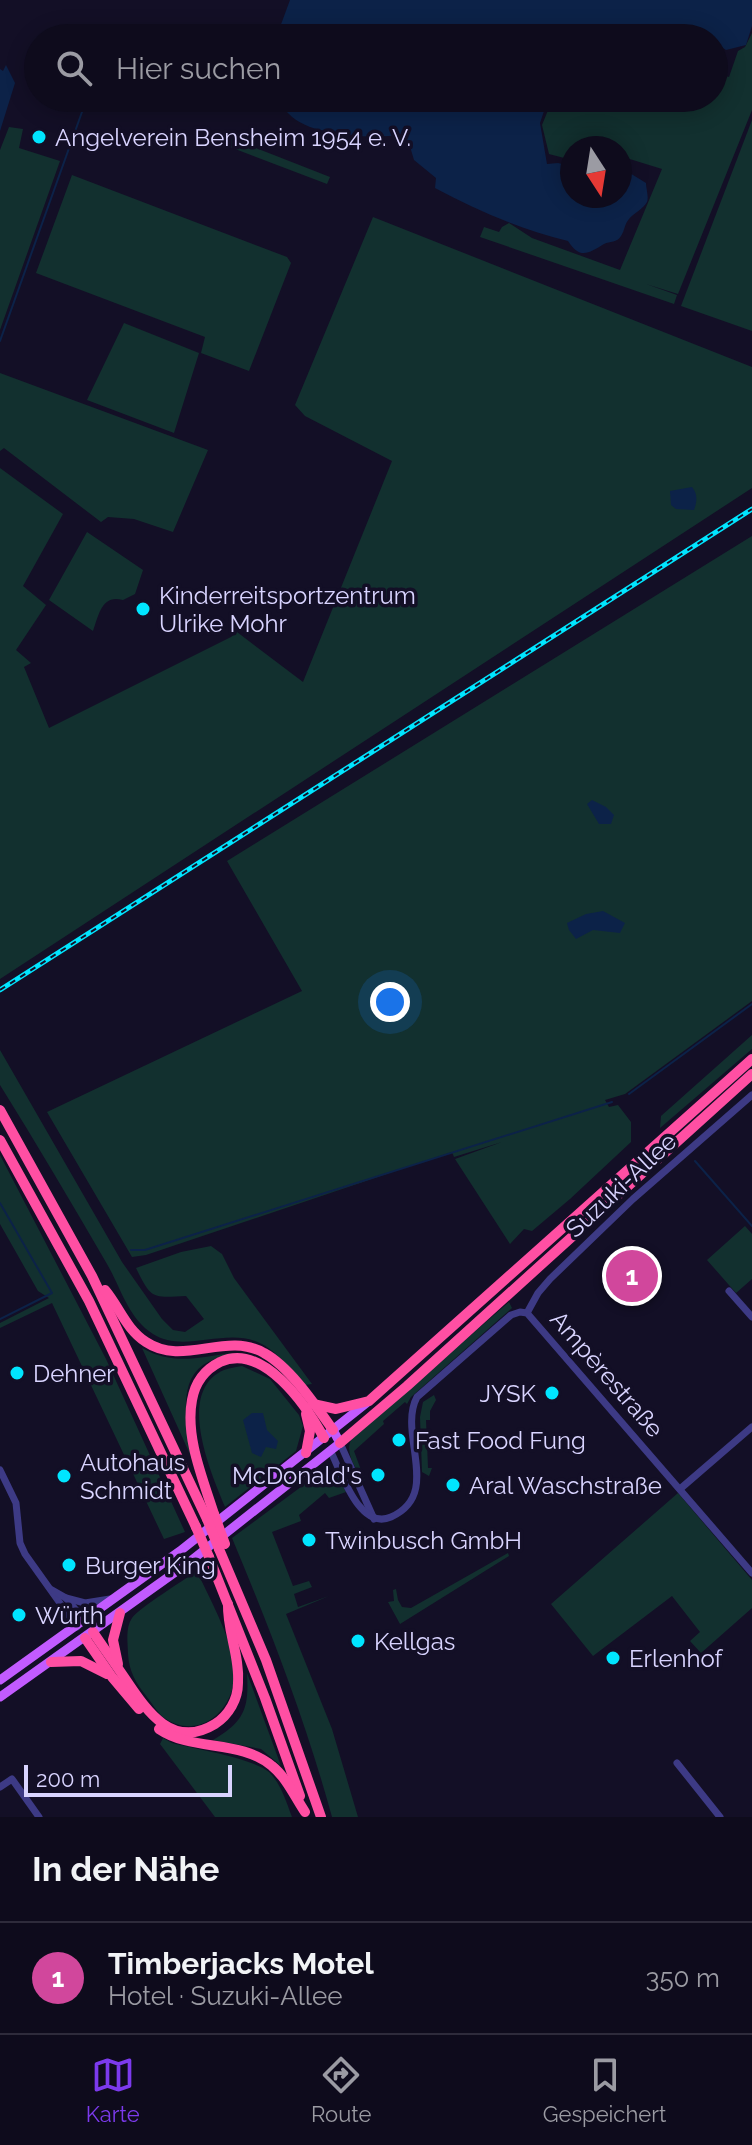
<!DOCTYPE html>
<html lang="de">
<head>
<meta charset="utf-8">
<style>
  :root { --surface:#0e0b1c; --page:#1c1929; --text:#f1f3f6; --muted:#9b9ba3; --line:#2e2b3b; --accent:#7c3aed }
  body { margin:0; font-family:Raleway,sans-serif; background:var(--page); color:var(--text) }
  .compass { position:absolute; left:560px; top:136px; width:72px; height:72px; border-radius:50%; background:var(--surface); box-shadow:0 4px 20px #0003; rotate:168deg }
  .scale { position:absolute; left:24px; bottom:20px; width:208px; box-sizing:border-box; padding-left:8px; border:4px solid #d9d4ff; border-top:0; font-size:22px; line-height:28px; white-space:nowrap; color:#d9d4ff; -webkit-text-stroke:6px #130f26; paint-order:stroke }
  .you { position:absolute; left:390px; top:1002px; width:28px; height:28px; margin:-20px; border:6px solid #fff; border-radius:50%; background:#1a73e8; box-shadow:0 0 0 12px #1a73e833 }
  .badge { display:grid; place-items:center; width:52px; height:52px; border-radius:50%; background:var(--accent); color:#fff; font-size:26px; font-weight:700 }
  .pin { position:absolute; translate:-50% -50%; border:4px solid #fff; box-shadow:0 2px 8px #0006 }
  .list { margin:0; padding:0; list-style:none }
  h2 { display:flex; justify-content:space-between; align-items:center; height:104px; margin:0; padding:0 32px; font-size:34px }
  h2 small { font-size:26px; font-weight:400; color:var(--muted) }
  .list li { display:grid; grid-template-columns:52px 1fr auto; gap:24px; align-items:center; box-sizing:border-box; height:112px; padding:0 32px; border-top:2px solid var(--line) }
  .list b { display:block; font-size:30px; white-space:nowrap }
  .list p { margin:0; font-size:26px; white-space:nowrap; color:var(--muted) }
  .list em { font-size:26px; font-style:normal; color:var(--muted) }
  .icon { flex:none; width:44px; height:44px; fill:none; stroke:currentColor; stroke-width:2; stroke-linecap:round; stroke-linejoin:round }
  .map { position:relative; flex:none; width:752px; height:1817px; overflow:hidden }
  .search { position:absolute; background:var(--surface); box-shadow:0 4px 20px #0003; left:24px; right:24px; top:24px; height:88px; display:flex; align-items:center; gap:20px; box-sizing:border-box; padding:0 28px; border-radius:44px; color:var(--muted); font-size:30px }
  .sheet { height:216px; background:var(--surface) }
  nav { display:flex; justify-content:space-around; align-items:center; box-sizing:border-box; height:112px; border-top:2px solid var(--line); background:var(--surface); font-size:22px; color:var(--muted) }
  nav a { display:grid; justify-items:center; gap:4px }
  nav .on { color:var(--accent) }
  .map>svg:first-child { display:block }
  .green { fill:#12302f }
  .water { fill:#0c2248 }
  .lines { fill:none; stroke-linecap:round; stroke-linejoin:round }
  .stream { stroke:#0c2248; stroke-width:2 }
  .minor { stroke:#3d3a85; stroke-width:7 }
  .major { stroke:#c25bff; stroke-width:9 }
  .highway { stroke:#ff4fa3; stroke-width:10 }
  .rail-casing { stroke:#00e5ff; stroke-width:5 }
  .rail { stroke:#130f26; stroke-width:2; stroke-dasharray:6; stroke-linecap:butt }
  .highway-bridge { stroke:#ff4fa3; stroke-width:10 }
  .poi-dot { fill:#00e5ff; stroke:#130f26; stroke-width:3 }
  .labels { text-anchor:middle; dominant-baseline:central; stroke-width:7; stroke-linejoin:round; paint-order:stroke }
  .poi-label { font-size:24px; fill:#d9d4ff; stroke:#130f26; text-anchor:start }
  .street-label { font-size:24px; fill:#d9d4ff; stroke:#130f26 }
</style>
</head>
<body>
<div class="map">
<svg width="752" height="1817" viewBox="0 0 752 1817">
  <rect width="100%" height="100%" fill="#130f26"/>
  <!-- green -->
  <g class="green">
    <polygon points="752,33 752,110 678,294 646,284 677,295 674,304 480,237 484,227 499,232 502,227 509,223 532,238 620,270 662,169 620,156 620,148 572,148 572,157 568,159 549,154 542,125 553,98 714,98 714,73 729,77 738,51 745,47"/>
    <polygon points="752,120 752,331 681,306"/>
    <polygon points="9,127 23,129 19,148 60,161 0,330 0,150"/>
    <polygon points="220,134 330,177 327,184 217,142"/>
    <polygon points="72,175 287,257 291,263 249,371 201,353 205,337 36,273"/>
    <polygon points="373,217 752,367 752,488 0,979 0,468 63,514 23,586 46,605 16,650 31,663 24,667 49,728 231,637 237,632 303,682 392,461 305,416 295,405"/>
    <polygon points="124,323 199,353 174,433 87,400"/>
    <polygon points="0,373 208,450 173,532 134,519 108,517 101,522 4,448 0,451"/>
    <path d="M87,532L143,570L135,594L123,600C102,594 99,614 93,631L49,600Z"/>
    <polygon points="752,536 752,1001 625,1094 605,1100 609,1107 618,1105 631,1122 631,1142 570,1199 532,1231 524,1229 510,1244 455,1159 502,1142 454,1157 452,1152 146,1255 132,1257 47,1112 302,991 227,861"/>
    <polygon points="752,1035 752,1049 660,1128 661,1116"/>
    <path d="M0,1050L122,1262L162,1319L173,1330L185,1332L204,1319L186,1296C152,1298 151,1299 136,1268L181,1252L211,1246L222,1254L234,1278L312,1384L305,1385C291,1370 275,1348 255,1341C222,1329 183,1353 153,1334C128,1318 121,1288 107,1264C72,1204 37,1144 0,1085Z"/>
    <polygon points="0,1155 106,1359 185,1532 164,1539 52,1303 0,1328 0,1323 49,1298 38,1291 0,1224"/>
    <polygon points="745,1226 752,1234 752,1279 736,1293 707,1260"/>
    <path d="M509,1302L512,1308L411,1397L407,1404L405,1402L383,1421L384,1424L354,1451L365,1481L362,1479C355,1467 344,1452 352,1438Z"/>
    <path d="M142,1348C174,1366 199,1357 233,1353C224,1356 212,1359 203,1365C175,1385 189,1432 193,1461Z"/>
    <path d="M242,1366L270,1379L299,1415L303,1426L296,1451L225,1507C211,1473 175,1391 224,1370C229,1368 236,1367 242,1366Z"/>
    <polygon points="434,1395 436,1400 430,1411 430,1420 426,1420 428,1468 432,1468 429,1476 422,1472 420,1417 423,1402"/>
    <path d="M321,1472L340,1479L346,1492L329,1498L325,1493L299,1515L301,1521L272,1532L293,1586L309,1581L312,1587L294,1594L298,1607L329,1596L286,1614L332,1729L358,1817H332C306,1722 270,1629 232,1538Z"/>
    <polygon points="678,1493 752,1580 752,1608 701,1653 690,1641 700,1632 672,1596 593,1656 551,1604"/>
    <polygon points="508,1553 509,1556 400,1624 388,1602 394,1601 393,1590 396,1589 398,1600 402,1607 411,1608"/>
    <path d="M197,1571C210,1600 228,1631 234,1662C241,1704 202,1745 163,1717C157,1712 152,1703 147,1697C136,1683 129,1672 128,1654C128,1643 125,1628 132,1618C140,1607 183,1581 197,1571Z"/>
    <path d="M247,1673L281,1766L261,1749L213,1740C245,1721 249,1708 247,1673Z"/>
    <path d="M163,1738L172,1743C195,1749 252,1758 269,1772C281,1784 286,1801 292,1817H215L160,1744Z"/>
  </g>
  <!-- water -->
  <g class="water">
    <polygon points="290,0 752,0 752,26 746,45 726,50 714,42 714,38 655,38 648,30 627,35 602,29 586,38 276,38"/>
    <polygon points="6,65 15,83 0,131 0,69 3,71"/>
    <path d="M278,98H543L546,105L540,123L547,164L558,163L569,166L572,164V196H620V167L646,183C646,189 649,197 647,202C644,208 633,214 629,219C624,225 625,230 621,236C617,243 610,241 604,244C589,253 580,260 568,241C521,230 477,210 435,188L436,178L414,160L409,143L399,135C371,139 309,136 289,114C284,110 281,103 278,98Z"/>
    <path d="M692,487C698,494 697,502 694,510L676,509L671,505L670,491Z"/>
    <polygon points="592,800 606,807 614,815 611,824 599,824 587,804"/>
    <polygon points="603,911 625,923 620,933 593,930 576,939 569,930 567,923 586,914"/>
    <polygon points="252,1413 263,1413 267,1430 278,1441 276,1449 266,1447 261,1457 252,1453 243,1420"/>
  </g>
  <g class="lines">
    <!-- stream -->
    <g class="stream">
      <polyline points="0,341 87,98"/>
      <polyline points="629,1094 752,1004"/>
      <polyline points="695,1161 752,1226"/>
      <polyline points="0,1203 52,1293 0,1319"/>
      <polyline points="131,1250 145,1250 612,1102"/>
    </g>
    <!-- minor -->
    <g class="minor">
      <polyline points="729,1291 752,1317"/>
      <polyline points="527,1313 538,1293 550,1279 633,1199 752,1095"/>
      <polyline points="340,1443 374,1519"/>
      <path d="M330,1450C341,1471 359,1531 391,1517C443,1494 397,1434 417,1397L511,1315L520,1312L527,1313L752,1573"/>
      <polyline points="0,1470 16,1503 20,1543 25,1554 77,1627"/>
      <polyline points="680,1489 752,1427"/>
      <polyline points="52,1590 66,1598 85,1621"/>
      <polyline points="66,1598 85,1603 110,1599"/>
      <polyline points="677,1763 720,1817"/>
      <polyline points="0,1787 12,1779 39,1817"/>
    </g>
    <!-- major -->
    <g class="major">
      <polyline points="0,1680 180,1551 369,1401"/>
      <polyline points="0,1697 188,1563 340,1443 333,1430"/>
    </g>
    <!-- highway -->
    <g class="highway">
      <polyline points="0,1110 92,1276 207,1519"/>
      <polyline points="0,1140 89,1301 196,1527"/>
      <path d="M105,1290C120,1308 126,1329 146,1342C183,1367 226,1331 264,1353C290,1367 316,1406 333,1430"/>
      <polyline points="313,1404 336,1409 369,1401 752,1059"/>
      <polyline points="340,1443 407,1386 752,1074"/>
      <polyline points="306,1453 310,1431 306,1414"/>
      <path d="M214,1514C203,1479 185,1437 192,1400C195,1383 204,1370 220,1362C263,1342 306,1405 324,1438"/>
      <polyline points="219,1549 266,1660 321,1817"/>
      <polyline points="209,1557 265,1698 300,1796"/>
      <path d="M93,1632C103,1647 114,1662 124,1677C145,1708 171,1751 215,1724C229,1715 238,1699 238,1683C240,1656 227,1631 228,1604"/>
      <polyline points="85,1638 112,1677 139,1709"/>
      <polyline points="51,1662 81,1661 107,1674"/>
      <polyline points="118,1664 113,1640 120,1613"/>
      <path d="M159,1729C193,1752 240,1739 272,1766C286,1777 295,1797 305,1812"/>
    </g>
    <!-- rail casing -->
    <g class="rail-casing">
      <polyline id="rail" points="0,990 752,509"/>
    </g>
    <!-- rail -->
    <use href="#rail" class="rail"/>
    <!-- highway-bridge -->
    <g class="highway-bridge">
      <polyline points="214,1514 225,1544"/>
      <polyline points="207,1519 219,1549"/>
      <polyline points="196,1527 209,1557"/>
    </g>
  </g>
  <!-- markers -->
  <g class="poi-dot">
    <circle cx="39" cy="137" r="8"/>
    <circle cx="143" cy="609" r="8"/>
    <circle cx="17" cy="1373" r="8"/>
    <circle cx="552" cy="1393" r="8"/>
    <circle cx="399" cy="1440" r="8"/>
    <circle cx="378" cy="1475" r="8"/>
    <circle cx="64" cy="1476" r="8"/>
    <circle cx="453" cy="1485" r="8"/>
    <circle cx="309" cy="1540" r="8"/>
    <circle cx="69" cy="1565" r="8"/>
    <circle cx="19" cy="1615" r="8"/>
    <circle cx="358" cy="1641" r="8"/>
    <circle cx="613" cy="1658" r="8"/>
  </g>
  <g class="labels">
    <!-- poi labels -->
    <g class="poi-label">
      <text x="55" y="137">Angelverein Bensheim 1954 e. V.</text>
      <text x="159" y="595">Kinderreitsportzentrum<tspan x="159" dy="28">Ulrike Mohr</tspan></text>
      <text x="33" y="1373">Dehner</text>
      <text x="536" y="1393" text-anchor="end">JYSK</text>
      <text x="415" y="1440">Fast Food Fung</text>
      <text x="80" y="1462">Autohaus<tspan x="80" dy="28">Schmidt</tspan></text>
      <text x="362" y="1475" text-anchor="end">McDonald's</text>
      <text x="469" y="1485">Aral Waschstraße</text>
      <text x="325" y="1540">Twinbusch GmbH</text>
      <text x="85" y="1565">Burger King</text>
      <text x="35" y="1615">Würth</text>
      <text x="374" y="1641">Kellgas</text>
      <text x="629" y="1658">Erlenhof</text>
    </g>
    <!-- street labels -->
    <g class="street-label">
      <text transform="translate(621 1185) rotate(-43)">Suzuki-Allee</text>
      <text transform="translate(607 1374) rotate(49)">Ampèrestraße</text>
    </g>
  </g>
</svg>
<svg class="compass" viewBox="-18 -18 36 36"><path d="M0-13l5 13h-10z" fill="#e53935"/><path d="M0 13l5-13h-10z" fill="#9b9ba3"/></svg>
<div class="scale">200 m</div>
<div class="you"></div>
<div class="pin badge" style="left:632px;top:1276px;background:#d1479c">1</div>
<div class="search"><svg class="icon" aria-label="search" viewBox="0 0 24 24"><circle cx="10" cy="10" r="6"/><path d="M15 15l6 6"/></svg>Hier suchen</div>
</div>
<section class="sheet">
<h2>In der Nähe<small></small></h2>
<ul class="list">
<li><span class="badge" style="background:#d1479c">1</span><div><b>Timberjacks Motel</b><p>Hotel · Suzuki-Allee</p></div><em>350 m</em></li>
</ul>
</section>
<nav>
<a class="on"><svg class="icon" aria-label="map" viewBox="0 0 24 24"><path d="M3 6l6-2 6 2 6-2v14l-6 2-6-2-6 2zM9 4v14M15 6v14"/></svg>Karte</a>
<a><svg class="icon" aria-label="directions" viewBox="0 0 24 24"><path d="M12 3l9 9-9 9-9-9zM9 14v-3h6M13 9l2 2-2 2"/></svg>Route</a>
<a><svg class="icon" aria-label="saved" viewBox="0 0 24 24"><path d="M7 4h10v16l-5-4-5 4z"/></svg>Gespeichert</a>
</nav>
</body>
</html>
